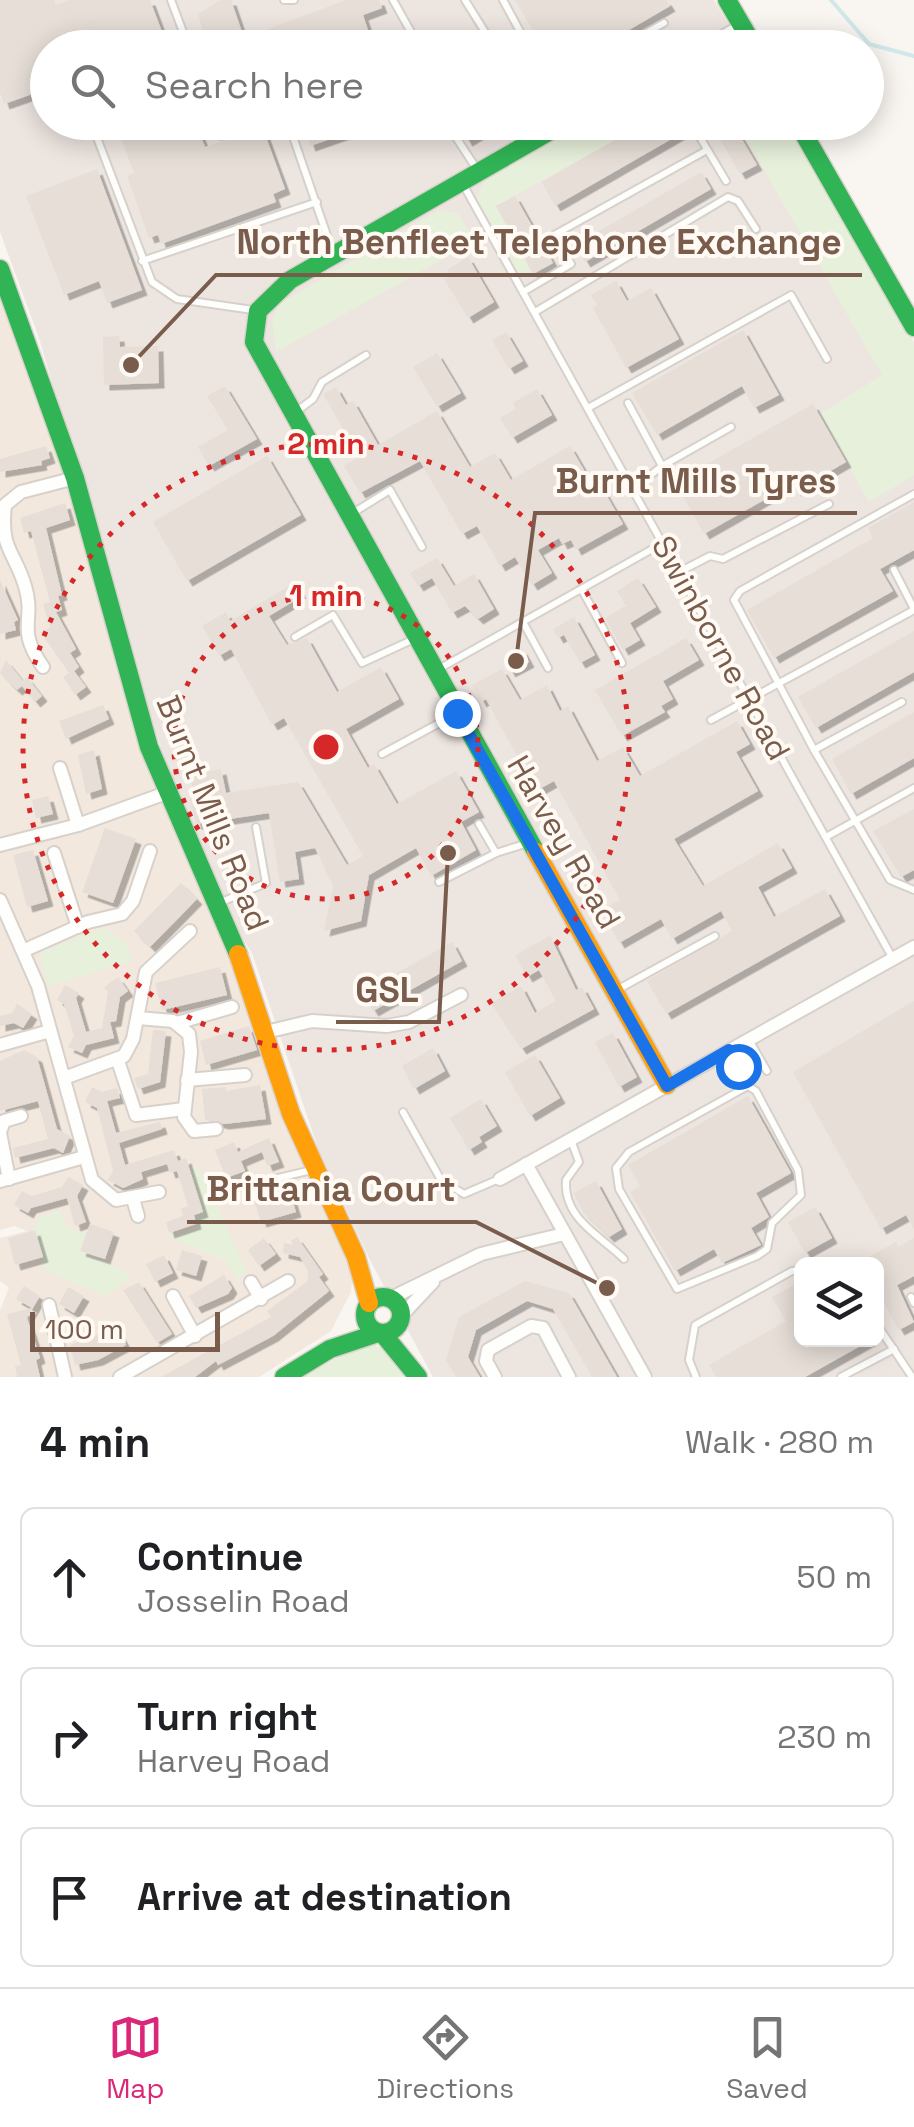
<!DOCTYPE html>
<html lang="en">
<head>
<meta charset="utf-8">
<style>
  :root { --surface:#fff; --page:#f2f2f2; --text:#202124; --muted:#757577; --line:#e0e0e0; --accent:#db2777 }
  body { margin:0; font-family:"Space Grotesk",sans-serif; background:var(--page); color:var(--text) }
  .controls { position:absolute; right:30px; bottom:30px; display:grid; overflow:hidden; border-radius:15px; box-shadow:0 5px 25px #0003 }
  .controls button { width:90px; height:90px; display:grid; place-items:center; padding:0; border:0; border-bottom:2px solid var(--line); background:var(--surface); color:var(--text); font:50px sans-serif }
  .scale { position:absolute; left:30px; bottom:25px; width:190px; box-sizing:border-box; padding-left:10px; border:5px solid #7a5c4d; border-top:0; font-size:28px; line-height:35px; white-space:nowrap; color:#7a5c4d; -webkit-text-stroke:8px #fffaf3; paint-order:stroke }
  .stop { position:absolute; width:30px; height:30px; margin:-22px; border:8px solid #1a73e8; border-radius:50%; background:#fff }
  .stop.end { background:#1a73e8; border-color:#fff; box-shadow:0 2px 10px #0008 }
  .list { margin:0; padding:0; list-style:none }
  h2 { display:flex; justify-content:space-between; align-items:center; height:130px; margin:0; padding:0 40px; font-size:42px }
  h2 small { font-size:32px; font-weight:400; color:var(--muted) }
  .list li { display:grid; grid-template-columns:65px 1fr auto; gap:30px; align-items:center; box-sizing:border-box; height:140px; margin:0 20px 20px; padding:0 20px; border:2px solid var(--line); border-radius:15px }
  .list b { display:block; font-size:38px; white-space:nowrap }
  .list p { margin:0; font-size:32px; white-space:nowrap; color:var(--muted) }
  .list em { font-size:32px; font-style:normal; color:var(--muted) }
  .icon { flex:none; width:55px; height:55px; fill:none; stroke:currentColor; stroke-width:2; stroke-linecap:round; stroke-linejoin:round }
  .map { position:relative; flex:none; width:914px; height:1377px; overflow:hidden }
  .search { position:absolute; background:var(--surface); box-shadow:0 5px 25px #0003; left:30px; right:30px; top:30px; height:110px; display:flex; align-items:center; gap:25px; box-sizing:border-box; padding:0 35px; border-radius:55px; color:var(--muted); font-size:38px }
  .sheet { height:610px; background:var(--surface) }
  nav { display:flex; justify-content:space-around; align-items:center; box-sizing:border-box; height:140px; border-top:2px solid var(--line); background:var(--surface); font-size:28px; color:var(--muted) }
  nav a { display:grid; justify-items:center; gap:5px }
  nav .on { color:var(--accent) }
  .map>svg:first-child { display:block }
  .residential { fill:#f2e8de; fill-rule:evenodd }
  .industrial { fill:#ede5e0; fill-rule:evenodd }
  .green { fill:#e7f0db }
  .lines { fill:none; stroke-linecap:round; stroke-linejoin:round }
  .stream { stroke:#d0e8ea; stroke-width:4 }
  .building { fill:#e6ded7; filter:url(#shadow) }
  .lane-casing { stroke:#d7d1cb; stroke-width:10 }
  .street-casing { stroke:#d7d1cb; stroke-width:16 }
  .fast-casing { stroke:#d9d2cb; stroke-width:21 }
  .slow-casing { stroke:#d9d2cb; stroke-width:21 }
  .lane { stroke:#fefefd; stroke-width:6 }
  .street { stroke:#fefefd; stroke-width:12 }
  .fast { stroke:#30b455; stroke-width:18 }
  .slow { stroke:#ff9f0a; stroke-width:18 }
  .route { stroke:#1a73e8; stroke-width:12 }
  .ring { fill:none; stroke:#d62828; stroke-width:5; stroke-dasharray:5 10 }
  .labels { text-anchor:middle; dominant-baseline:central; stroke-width:8; stroke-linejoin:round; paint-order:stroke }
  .street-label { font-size:32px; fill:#7a5c4d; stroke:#fffaf3 }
  .centre { fill:#d62828; stroke:#fffaf3; stroke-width:5 }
  .ring-label { font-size:30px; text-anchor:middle; font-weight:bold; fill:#d62828; stroke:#fffaf3; stroke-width:8; stroke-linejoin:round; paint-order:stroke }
  .leader { fill:none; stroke:#7a5c4d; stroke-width:4 }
  .callout-dot { fill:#7a5c4d; stroke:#fffaf3; stroke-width:4 }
  .callout-label { font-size:35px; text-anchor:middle; font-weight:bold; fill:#7a5c4d; stroke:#fffaf3; stroke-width:8; stroke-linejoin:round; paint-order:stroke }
</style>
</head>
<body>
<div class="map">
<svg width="914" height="1377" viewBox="0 0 914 1377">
  <defs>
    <filter id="shadow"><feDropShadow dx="5.5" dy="5.5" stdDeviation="0" flood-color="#0004"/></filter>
  </defs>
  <rect width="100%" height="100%" fill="#f9f5f0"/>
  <!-- residential -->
  <path class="residential" d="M0,289L63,472L141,750L229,952L286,1116L353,1261L351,1292L331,1331L259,1377H0V1310L9,1288L0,1281V1238L27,1231L14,1226L0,1230ZM191,1169L225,1261L171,1237L199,1229L204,1213Z"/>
  <!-- industrial -->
  <path class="industrial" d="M0,0H714L742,47L48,48V122L786,123L914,343V1377H433L370,1260L318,1148L252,953L235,927L175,789L152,721L39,338L0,232ZM802,1264H876V1340H802Z"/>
  <!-- green -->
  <g class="green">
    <polygon points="581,123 646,123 496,206 533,274 520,276 477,199 484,179"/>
    <polygon points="737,123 785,123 914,344 914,475 869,502 820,414 882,375"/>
    <polygon points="439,210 457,213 476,241 276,352 272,320 279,304"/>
    <polygon points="103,928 125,943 133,961 47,986 40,952"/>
    <polygon points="198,1166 246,1269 239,1280 225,1261 168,1237 199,1229 195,1217 203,1212 191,1168"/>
    <polygon points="59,1210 67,1227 86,1233 81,1251 126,1272 129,1280 104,1296 47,1271 32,1230 40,1217"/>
    <polygon points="369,1341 415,1370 402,1377 302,1377"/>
  </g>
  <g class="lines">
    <!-- stream -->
    <polyline class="stream" points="831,0 869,44 914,56"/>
  </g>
  <!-- building -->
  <g class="building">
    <polygon points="0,0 54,0 56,5 70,0 150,0 168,48 48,48 48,116 38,92 4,104 0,92"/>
    <polygon points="221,0 231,0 244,38 346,0 379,0 382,8 363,15 374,48 208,48 198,14"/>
    <polygon points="515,0 666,0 670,6 598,48 543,48"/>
    <polygon points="115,122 195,122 205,147 263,129 285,189 273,194 276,202 161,244 158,235 149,238 127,176 134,173"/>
    <polygon points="302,122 372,122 373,124 310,146"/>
    <polygon points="456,122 499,122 467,141"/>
    <polygon points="646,122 673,122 680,134 555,206 542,182"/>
    <polygon points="710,122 732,122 757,165 740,174"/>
    <polygon points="97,169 142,290 107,303 99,281 64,295 26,196"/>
    <polygon points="701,172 711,189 585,262 575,245"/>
    <polygon points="515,196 553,263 533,274 496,206"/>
    <polygon points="468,257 494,302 468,318 444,279 451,276 447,270"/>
    <polygon points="616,281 627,301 651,288 679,339 626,368 593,308 597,305 591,295"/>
    <polygon points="743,330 779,395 754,408 742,386 657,435 632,393"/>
    <polygon points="506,332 523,361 509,369 492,340"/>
    <polygon points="119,336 120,347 158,346 159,383 104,385 103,337"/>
    <polygon points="437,353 461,393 437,407 413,367"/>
    <polygon points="225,386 257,439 209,466 198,447 228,430 207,396"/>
    <polygon points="336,387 346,405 353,401 378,445 437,411 470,467 495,453 511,480 570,446 598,494 604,491 623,524 576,550 571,540 562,544 559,538 538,550 552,573 532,585 515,557 500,566 477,526 462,534 420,461 360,493 344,466 359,457 323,394"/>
    <polygon points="537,389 552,415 512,438 500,418 516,409 513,403"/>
    <polygon points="813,404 846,462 796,491 792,484 704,534 675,482"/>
    <polygon points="46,446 50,458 41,461 42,465 0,472 0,459"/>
    <polygon points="267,456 301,515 187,581 153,522"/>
    <polygon points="914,502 914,550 880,569 893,591 774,658 747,610 873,538 868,528"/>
    <polygon points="65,503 70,520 46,528 62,595 58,596 62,610 56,612 76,649 70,653 79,667 74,671 86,687 75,695 63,677 69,673 41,633 50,627 43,604 50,602 31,531 24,533 20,518"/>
    <polygon points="437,558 454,586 474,574 494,609 478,619 465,606 452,613 432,578 418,586 410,573"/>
    <polygon points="638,578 656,607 630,623 640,640 623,650 605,618 626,606 617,591"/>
    <polygon points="0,580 18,620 14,622 16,630 0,634"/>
    <polygon points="291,585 299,598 269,616 287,645 307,638 337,692 381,667 399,699 346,729 368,768 374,764 397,804 456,771 479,812 461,822 476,850 431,876 416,848 369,875 361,921 324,931 333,886 315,848 295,852 299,879 280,882 269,813 196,824 190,799 195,798 190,775 221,769 226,793 298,782 347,865 363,856 284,718 272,725 231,649 219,656 202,626 226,612 230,621"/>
    <polygon points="574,617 595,655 580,663 564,635 558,638 553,629"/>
    <polygon points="914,631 914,672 816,728 798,697"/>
    <polygon points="686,638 699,660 663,681 673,699 661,706 665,712 622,736 595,690"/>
    <polygon points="522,649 529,662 510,672 503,659"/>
    <polygon points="6,660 23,681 27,677 42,696 35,702 22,686 17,690 8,682 0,673"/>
    <polygon points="502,669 520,700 547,685 560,711 568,706 597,761 623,747 640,776 737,721 750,744 736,752 758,791 674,839 703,886 778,843 792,868 758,887 774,917 825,889 840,916 666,1014 647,981 732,931 721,911 672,939 661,919 619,943 601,910 620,900 554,781 536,791 486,699 481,702 472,685"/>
    <polygon points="103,705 109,719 66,739 59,721"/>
    <polygon points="914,712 914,758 851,794 832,759"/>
    <polygon points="94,750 102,789 86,794 78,755"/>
    <polygon points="48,796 53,814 36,818 32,800"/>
    <polygon points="914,809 914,870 901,877 873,831"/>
    <polygon points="105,828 136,839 113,903 82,892"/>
    <polygon points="33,850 48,901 27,907 13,855"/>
    <polygon points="181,883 197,899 150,947 134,931"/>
    <polygon points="550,936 576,990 582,987 594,1009 521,1049 491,1003 521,986 535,1013 556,1001 539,970 527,977 515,955"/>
    <polygon points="452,942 462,961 373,1011 362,993"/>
    <polygon points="220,967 227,995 162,1010 155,983"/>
    <polygon points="118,977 128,991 120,997 116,1021 110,1022 114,1038 86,1045 82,1053 68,1047 74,1036 64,1004 57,1000 65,985 79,993 76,998 86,1032 102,1028 108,992 104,987"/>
    <polygon points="914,1001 914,1229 906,1215 881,1229 793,1072"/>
    <polygon points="17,1004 32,1014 23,1028 14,1023 0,1026 0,1016 12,1013"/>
    <polygon points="249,1026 257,1050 206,1065 200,1041"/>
    <polygon points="153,1030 166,1031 160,1082 138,1089 134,1078 148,1074"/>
    <polygon points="613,1033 637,1077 619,1087 595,1042"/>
    <polygon points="433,1048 445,1071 414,1089 402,1066"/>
    <polygon points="24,1050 37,1057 57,1129 70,1136 63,1153 54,1148 15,1158 13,1148 48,1139 38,1101 0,1111 0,1061"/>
    <polygon points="535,1055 560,1098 530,1116 505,1072"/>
    <polygon points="260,1085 266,1119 224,1124 205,1120 202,1089 226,1087 226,1091"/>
    <polygon points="92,1087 102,1092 117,1088 120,1098 107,1101 116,1133 160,1122 162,1129 119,1143 125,1165 174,1150 178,1161 186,1158 203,1212 194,1215 196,1224 169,1233 166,1222 183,1216 181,1209 188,1206 177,1171 170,1173 167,1164 141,1172 143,1179 123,1188 108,1180 113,1171 97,1108 85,1102"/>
    <polygon points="748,1096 791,1173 756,1193 769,1217 751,1228 761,1245 722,1263 714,1249 675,1271 630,1192 640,1186 628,1165"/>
    <polygon points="481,1099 497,1126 479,1137 482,1142 469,1150 450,1118"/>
    <polygon points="269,1138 279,1162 267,1166 262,1152 241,1161 245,1171 226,1178 215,1150 234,1142 238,1152"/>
    <polygon points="68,1177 83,1185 77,1196 86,1222 75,1226 67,1198 31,1208 28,1213 14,1205 22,1191 32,1196 62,1187"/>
    <polygon points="596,1181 622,1229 609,1237 583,1212 574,1193"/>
    <polygon points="287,1183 296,1212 261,1222 252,1194"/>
    <polygon points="815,1207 832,1238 805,1253 788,1222"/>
    <polygon points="90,1224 114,1232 105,1259 80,1251"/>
    <polygon points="35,1230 43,1257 15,1265 8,1238"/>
    <polygon points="297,1237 323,1274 319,1277 329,1291 273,1336 218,1365 216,1361 195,1377 161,1377 271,1317 267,1311 308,1281 308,1271 300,1257 283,1253 284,1243 293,1245 291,1241"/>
    <polygon points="264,1238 276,1254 259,1266 248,1250"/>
    <polygon points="914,1238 914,1276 897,1285 914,1322 899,1330 876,1289 876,1264 856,1264 896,1242 898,1247"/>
    <polygon points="182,1250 202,1256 196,1276 176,1270"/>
    <polygon points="164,1255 173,1273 155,1282 146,1264"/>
    <polygon points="224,1275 232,1288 228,1294 196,1308 189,1296"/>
    <polygon points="525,1281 569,1293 617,1377 592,1377 553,1309 527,1301 476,1330 468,1357 480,1377 456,1377 446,1360 459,1317"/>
    <polygon points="802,1281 802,1340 871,1340 805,1377 716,1377 709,1365 786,1321 772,1297"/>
    <polygon points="139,1282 172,1334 157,1343 123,1290"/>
    <polygon points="24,1286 40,1296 27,1318 40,1358 36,1360 40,1377 17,1377 15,1366 21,1365 7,1314 32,1308 16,1299"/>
    <polygon points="68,1287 84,1296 74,1313 59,1304"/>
    <polygon points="117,1328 126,1345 98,1360 75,1365 70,1345"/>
  </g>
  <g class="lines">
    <!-- lane casing -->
    <g class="lane-casing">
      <g id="lane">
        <polyline points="171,0 189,48"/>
        <polyline points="284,0 294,0"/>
        <polyline points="393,0 420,48"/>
        <polyline points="465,0 485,32 505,48"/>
        <polyline points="503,0 529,48"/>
        <polyline points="619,48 664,23"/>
        <polyline points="91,122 152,282 177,299 253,310"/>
        <polyline points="216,122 221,136 262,122"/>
        <polyline points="288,122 332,250"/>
        <polyline points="446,122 478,171"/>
        <polyline points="513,122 524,143"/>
        <polyline points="691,122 726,181"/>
        <polyline points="464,186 892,957"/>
        <polyline points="142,261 317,202"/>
        <polyline points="523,292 571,264 554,235 707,150"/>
        <polyline points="535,312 728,197 738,201 756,229"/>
        <polyline points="628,403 662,466"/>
        <polyline points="588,408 791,295 827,359"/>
        <polyline points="297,411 313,399 322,382 366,355"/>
        <polyline points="633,489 662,466 731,427"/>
        <polyline points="348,516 390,490 422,547"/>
        <polyline points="894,570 913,607"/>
        <polyline points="679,572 710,556 723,559 829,504"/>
        <polyline points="582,590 622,663"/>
        <polyline points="523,622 548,668"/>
        <polyline points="295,637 333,615 362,663 414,639"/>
        <polyline points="437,670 663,543"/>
        <polyline points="902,702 814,750 734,600 740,591 914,494"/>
        <polyline points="711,720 914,610"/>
        <polyline points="814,750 890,880 914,890"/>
        <polyline points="382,754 456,714"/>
        <polyline points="479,824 496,853 528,843"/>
        <polyline points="826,837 914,788"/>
        <polyline points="439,882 496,853"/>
        <polyline points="217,904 266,883 256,827"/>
        <polyline points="615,991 715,936"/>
        <polyline points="749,1040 767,1071"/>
        <polyline points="730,1051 748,1086 629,1152 616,1168 619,1189 677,1289 757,1256 767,1249 772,1223 801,1195 798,1170 756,1091 748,1086"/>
        <polyline points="403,1112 441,1180 464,1194 499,1179"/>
        <path d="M571,1140L579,1162L566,1180C563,1219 601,1236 624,1259"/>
        <polyline points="222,1191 312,1170"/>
        <polyline points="911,1297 914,1303"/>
        <polyline points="876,1323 912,1377"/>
        <polyline points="696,1377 689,1360 695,1325 792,1271 802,1270"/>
        <polyline points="841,1377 894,1349"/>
      </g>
    </g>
    <!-- street casing -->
    <g class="street-casing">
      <g id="street">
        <polyline points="703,48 742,26"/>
        <path d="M43,667C15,627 36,622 25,586C14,550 0,550 5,505L21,492L75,478"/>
        <polyline points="60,768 78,825"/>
        <polyline points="0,845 78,825 166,793"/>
        <polyline points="54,853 78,927"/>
        <polyline points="0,900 38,986 92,1180 116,1200 159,1192"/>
        <polyline points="25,950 88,922 122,914 133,901 150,851"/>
        <polyline points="138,1018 173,1021 189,1034 191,1052 184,1117 194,1131 216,1129"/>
        <polyline points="177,1023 232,1007"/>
        <polyline points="266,1032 312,1021 387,1026 409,1022 461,995"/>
        <polyline points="0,1045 50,1031"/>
        <polyline points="118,1061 136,1115 184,1109"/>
        <polyline points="64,1078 124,1056 133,1039 146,972 190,931"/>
        <polyline points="187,1080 245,1075"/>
        <polyline points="0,1132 4,1121 21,1116"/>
        <polyline points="0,1133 9,1179"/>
        <polyline points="526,1164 645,1377"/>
        <polyline points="500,1179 914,947"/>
        <polyline points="0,1181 84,1157"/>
        <polyline points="133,1199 138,1216"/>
        <polyline points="251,1282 261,1299"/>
        <polyline points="173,1296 195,1336"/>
        <polyline points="391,1298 481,1254 564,1234"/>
        <polyline points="49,1305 65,1377"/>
        <polyline points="402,1315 433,1282"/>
        <polyline points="120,1377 288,1281"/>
        <polyline points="495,1377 486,1361 488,1350 531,1326 543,1328 569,1377"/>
      </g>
    </g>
    <!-- fast casing -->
    <g class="fast-casing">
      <g id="fast">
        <polyline points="727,0 755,48"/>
        <polyline points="797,122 914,327"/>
        <polyline points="0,269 75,478 149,747 238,954"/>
        <polyline points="536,852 254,342 258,311 290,280 566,122"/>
        <circle cx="383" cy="1315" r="18"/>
        <polyline points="383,1334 418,1377"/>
        <polyline points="284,1377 330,1349 378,1333"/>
      </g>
    </g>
    <!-- slow casing -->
    <g class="slow-casing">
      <g id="slow">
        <polyline points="536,852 667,1085"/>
        <polyline points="238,954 291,1114 356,1257 369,1303"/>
      </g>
    </g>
    <!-- lane -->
    <use href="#lane" class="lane"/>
    <!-- street -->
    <use href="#street" class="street"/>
    <!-- fast -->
    <use href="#fast" class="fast"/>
    <!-- slow -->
    <use href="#slow" class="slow"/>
  </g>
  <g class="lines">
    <!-- route -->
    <polyline class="route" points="457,713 667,1086 729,1050 738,1066"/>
  </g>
  <!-- distance rings -->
  <g class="ring">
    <circle cx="326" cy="747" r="152"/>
    <circle cx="326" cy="747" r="303"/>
  </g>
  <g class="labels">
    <!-- street labels -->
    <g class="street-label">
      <text transform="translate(721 648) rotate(61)">Swinborne Road</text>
      <text transform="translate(213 813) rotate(68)">Burnt Mills Road</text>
      <text transform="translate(564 842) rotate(60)">Harvey Road</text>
    </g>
  </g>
  <circle cx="326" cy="747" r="15" class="centre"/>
  <g class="ring-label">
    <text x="326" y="454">2 min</text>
    <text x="326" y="606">1 min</text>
  </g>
  <!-- callouts -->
  <path class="leader" d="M131 365L216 275H862M516 661L535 513H857M448 853L439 1022H336M607 1288L476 1222H187"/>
  <g class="callout-dot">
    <circle cx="131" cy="365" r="10"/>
    <circle cx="516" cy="661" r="10"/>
    <circle cx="448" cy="853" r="10"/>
    <circle cx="607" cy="1288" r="10"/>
  </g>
  <g class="callout-label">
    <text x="539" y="254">North Benfleet Telephone Exchange</text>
    <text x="696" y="493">Burnt Mills Tyres</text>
    <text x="387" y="1002">GSL</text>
    <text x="331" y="1201">Brittania Court</text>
  </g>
</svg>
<div class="controls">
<button><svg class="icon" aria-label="layers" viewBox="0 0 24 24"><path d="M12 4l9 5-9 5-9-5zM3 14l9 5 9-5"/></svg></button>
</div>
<div class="scale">100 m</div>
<div class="stop" style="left:738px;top:1066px"></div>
<div class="stop end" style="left:457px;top:713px"></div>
<div class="search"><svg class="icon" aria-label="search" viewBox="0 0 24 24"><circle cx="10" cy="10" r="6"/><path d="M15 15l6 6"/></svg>Search here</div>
</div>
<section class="sheet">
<h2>4 min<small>Walk · 280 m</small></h2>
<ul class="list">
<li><svg class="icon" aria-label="ahead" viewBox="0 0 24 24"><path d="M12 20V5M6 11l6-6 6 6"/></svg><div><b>Continue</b><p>Josselin Road</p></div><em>50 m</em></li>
<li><svg class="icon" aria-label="right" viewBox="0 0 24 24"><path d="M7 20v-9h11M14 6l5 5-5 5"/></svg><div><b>Turn right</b><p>Harvey Road</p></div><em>230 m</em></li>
<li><svg class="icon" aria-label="arrive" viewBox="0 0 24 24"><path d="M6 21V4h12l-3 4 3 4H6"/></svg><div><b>Arrive at destination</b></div></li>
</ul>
</section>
<nav>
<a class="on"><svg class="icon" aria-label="map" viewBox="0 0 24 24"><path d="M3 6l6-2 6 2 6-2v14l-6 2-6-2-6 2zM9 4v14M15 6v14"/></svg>Map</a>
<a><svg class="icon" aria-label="directions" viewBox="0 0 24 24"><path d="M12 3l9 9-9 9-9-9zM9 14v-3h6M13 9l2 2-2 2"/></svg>Directions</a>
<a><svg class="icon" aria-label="saved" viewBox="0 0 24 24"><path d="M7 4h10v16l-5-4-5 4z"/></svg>Saved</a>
</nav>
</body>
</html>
